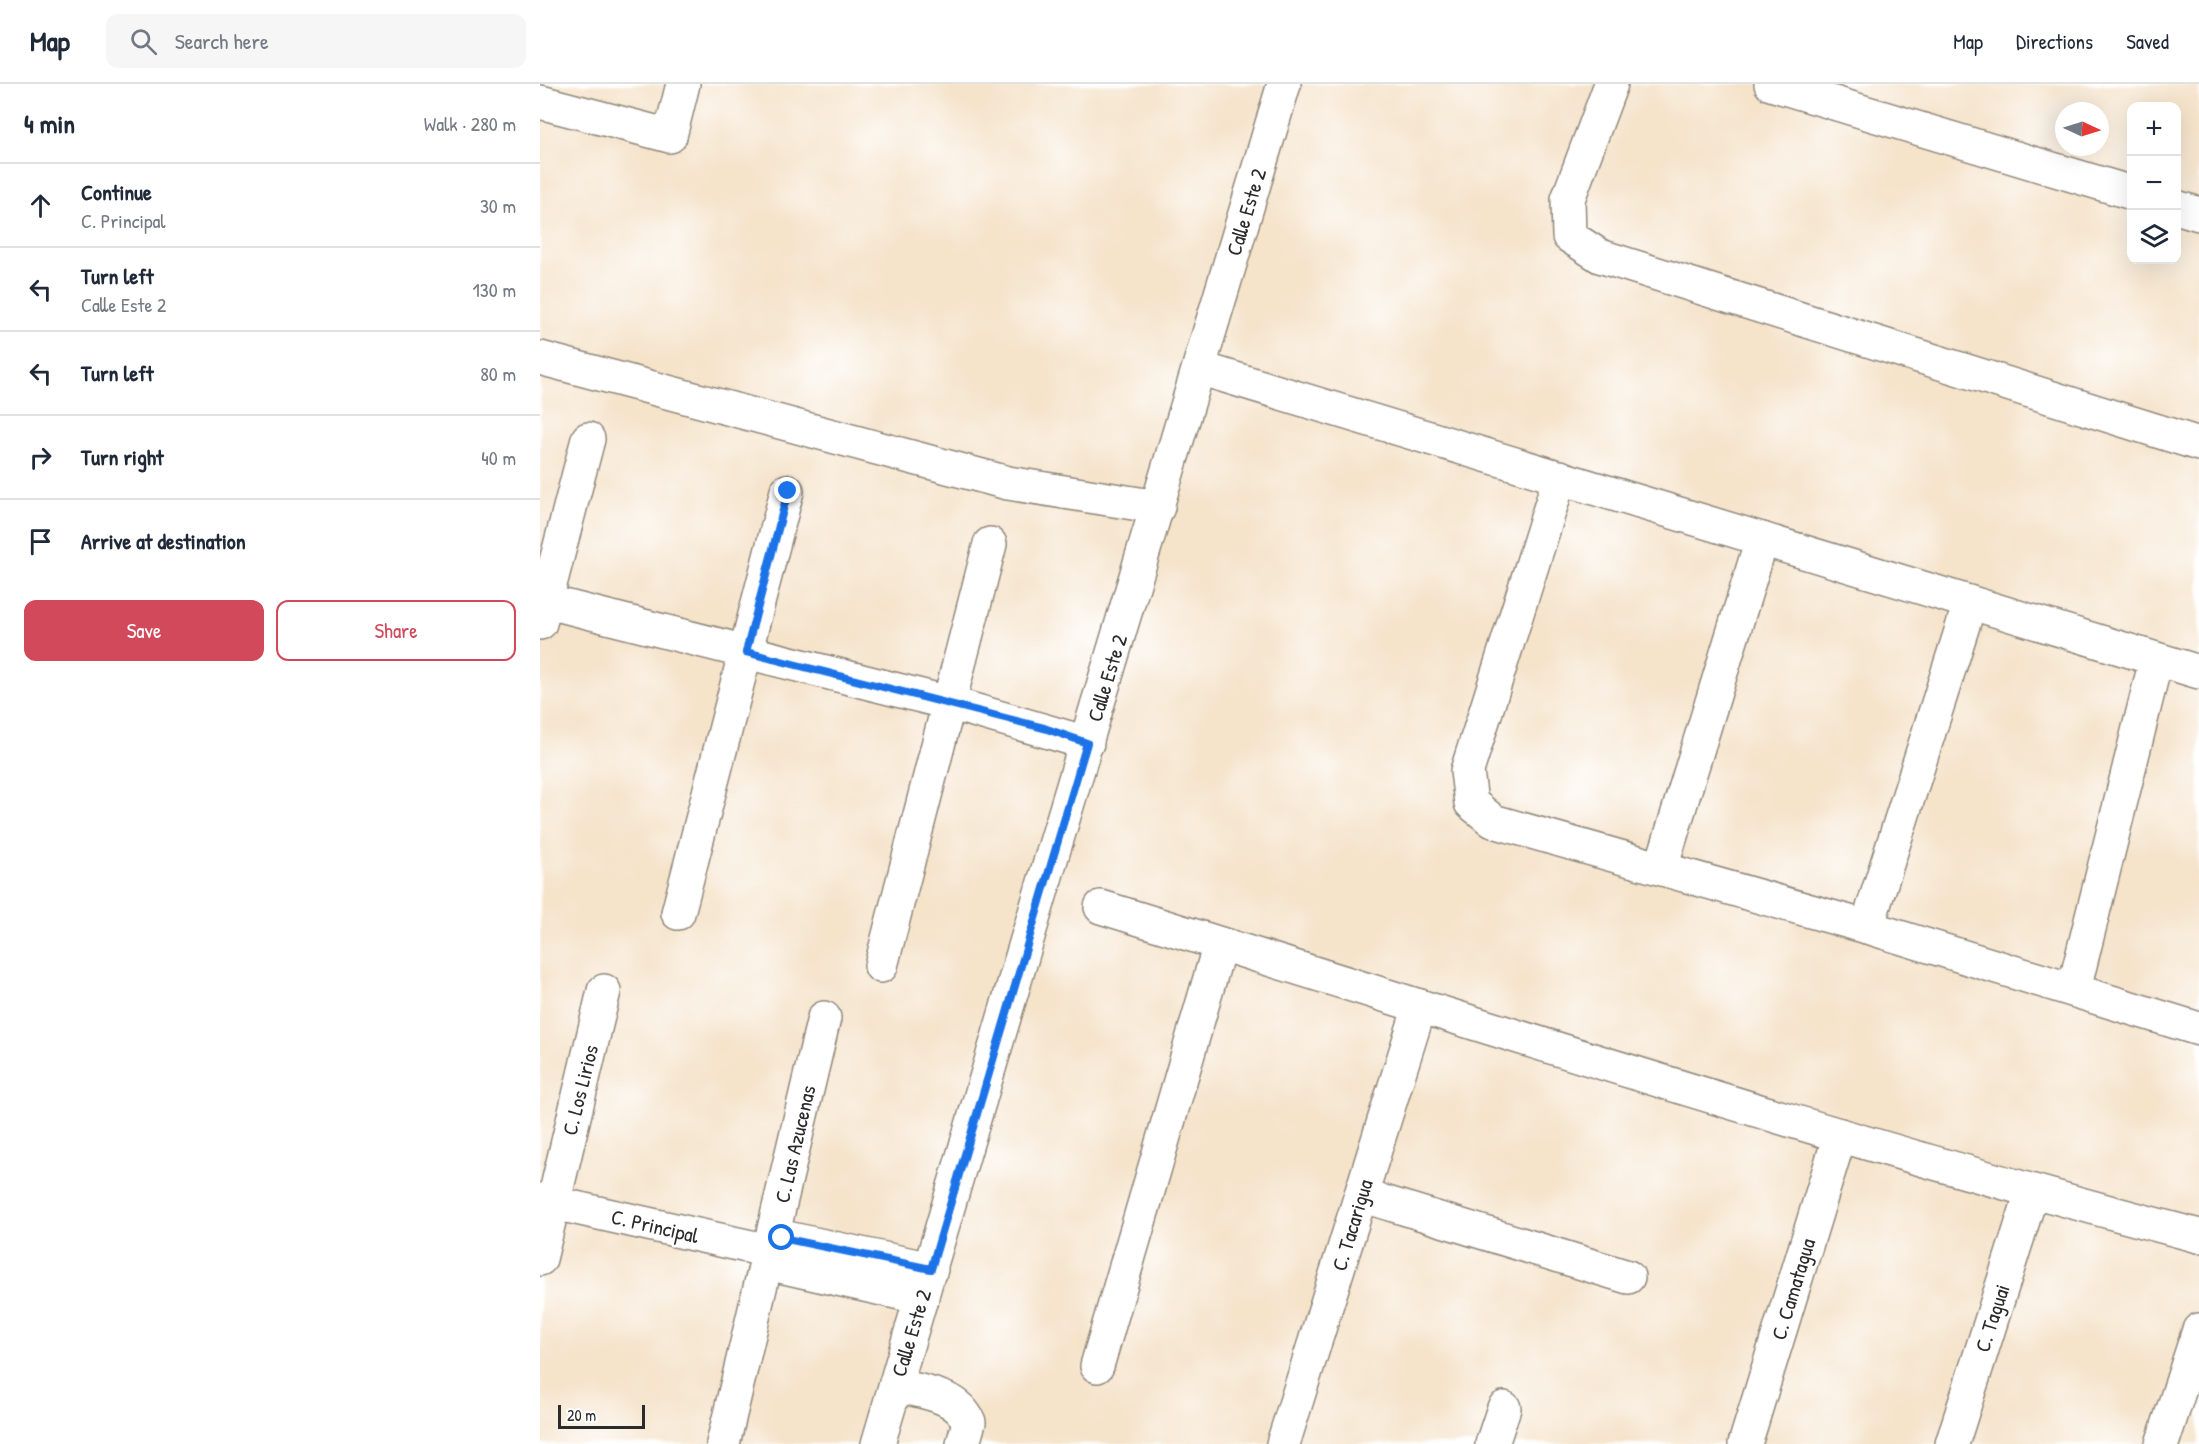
<!DOCTYPE html>
<html lang="en">
<head>
<meta charset="utf-8">
<style>
  :root { --surface:#fff; --page:#f6f6f7; --text:#1f2937; --muted:#747a83; --line:#e0e1e3; --accent:#d1495b }
  body { margin:0; font-family:"Patrick Hand",sans-serif; background:var(--page); color:var(--text) }
  .controls { position:absolute; right:18px; top:18px; display:grid; overflow:hidden; border-radius:12px; box-shadow:0 6px 24px #0002 }
  .controls button { width:54px; height:54px; display:grid; place-items:center; padding:0; border:0; border-bottom:2px solid var(--line); background:var(--surface); color:var(--text); font:30px sans-serif }
  .compass { position:absolute; left:1515px; top:18px; width:54px; height:54px; border-radius:50%; background:var(--surface); box-shadow:0 6px 24px #0002; rotate:94deg }
  .scale { position:absolute; left:18px; bottom:15px; width:87px; box-sizing:border-box; padding-left:6px; border:3px solid #2b2b2b; border-top:0; font-size:16px; line-height:21px; white-space:nowrap; color:#2b2b2b; -webkit-text-stroke:4px #fff; paint-order:stroke }
  .stop { position:absolute; width:18px; height:18px; margin:-14px; border:4px solid #1a73e8; border-radius:50%; background:#fff }
  .stop.end { background:#1a73e8; border-color:#fff; box-shadow:0 2px 6px #0008 }
  .list { margin:0; padding:0; list-style:none }
  h2 { display:flex; justify-content:space-between; align-items:center; height:78px; margin:0; padding:0 24px; font-size:26px }
  h2 small { font-size:20px; font-weight:400; color:var(--muted) }
  .list li { display:grid; grid-template-columns:39px 1fr auto; gap:18px; align-items:center; box-sizing:border-box; height:84px; padding:0 24px; border-top:2px solid var(--line) }
  .list b { display:block; font-size:22px; white-space:nowrap }
  .list p { margin:0; font-size:20px; white-space:nowrap; color:var(--muted) }
  .list em { font-size:20px; font-style:normal; color:var(--muted) }
  .actions { display:flex; gap:12px; padding:18px 24px }
  .actions a { flex:1; padding:14px 0; border:2px solid var(--accent); border-radius:12px; text-align:center; font-size:21px; color:var(--accent) }
  .actions .main { background:var(--accent); color:#fff }
  .icon { flex:none; width:33px; height:33px; fill:none; stroke:currentColor; stroke-width:2; stroke-linecap:round; stroke-linejoin:round }
  .map { position:relative; flex:none; width:1659px; height:1360px; overflow:hidden }
  header { display:flex; align-items:center; gap:36px; box-sizing:border-box; height:84px; padding:0 30px; background:var(--surface); border-bottom:2px solid var(--line) }
  header strong { font-size:28px }
  nav { display:flex; gap:33px; margin-inline-start:auto; font-size:21px }
  .search { width:420px; height:54px; background:var(--page); display:flex; align-items:center; gap:15px; box-sizing:border-box; padding:0 21px; border-radius:12px; color:var(--muted); font-size:22px }
  main { display:flex }
  aside { flex:1; background:var(--surface) }
  .map>svg:first-child { display:block }
  .lines { fill:none; stroke-linecap:round; stroke-linejoin:round }
  .minor-casing { stroke:#90877a; stroke-width:36 }
  .minor { stroke:#fff; stroke-width:33 }
  .route { stroke:#1a73e8; stroke-width:8 }
  .labels { text-anchor:middle; dominant-baseline:central; stroke-width:5; stroke-linejoin:round; paint-order:stroke }
  .street-label { font-size:21px; fill:#2b2b2b; stroke:#fff }
</style>
</head>
<body>
<header>
<strong>Map</strong>
<div class="search"><svg class="icon" aria-label="search" viewBox="0 0 24 24"><circle cx="10" cy="10" r="6"/><path d="M15 15l6 6"/></svg>Search here</div>
<nav><a>Map</a><a>Directions</a><a>Saved</a></nav>
</header>
<main>
<aside>
<h2>4 min<small>Walk · 280 m</small></h2>
<ul class="list">
<li><svg class="icon" aria-label="ahead" viewBox="0 0 24 24"><path d="M12 20V5M6 11l6-6 6 6"/></svg><div><b>Continue</b><p>C. Principal</p></div><em>30 m</em></li>
<li><svg class="icon" aria-label="left" viewBox="0 0 24 24"><path d="M17 20v-9H6M10 6l-5 5 5 5"/></svg><div><b>Turn left</b><p>Calle Este 2</p></div><em>130 m</em></li>
<li><svg class="icon" aria-label="left" viewBox="0 0 24 24"><path d="M17 20v-9H6M10 6l-5 5 5 5"/></svg><div><b>Turn left</b></div><em>80 m</em></li>
<li><svg class="icon" aria-label="right" viewBox="0 0 24 24"><path d="M7 20v-9h11M14 6l5 5-5 5"/></svg><div><b>Turn right</b></div><em>40 m</em></li>
<li><svg class="icon" aria-label="arrive" viewBox="0 0 24 24"><path d="M6 21V4h12l-3 4 3 4H6"/></svg><div><b>Arrive at destination</b></div></li>
</ul>
<div class="actions"><a class="main">Save</a><a>Share</a></div>
</aside>
<div class="map">
<svg width="1659" height="1360" viewBox="0 0 1659 1360">
  <rect width="100%" height="100%" fill="#fff"/>
  <filter id="ink" filterUnits="userSpaceOnUse"><feTurbulence type="fractalNoise" baseFrequency=".0167" numOctaves="2"/><feDisplacementMap in="SourceGraphic" scale="12" xChannelSelector="R" yChannelSelector="G"/><feConvolveMatrix kernelMatrix="1 2 1 2 8 2 1 2 1" color-interpolation-filters="sRGB"/></filter>
  <filter id="wash" filterUnits="userSpaceOnUse"><feTurbulence type="fractalNoise" baseFrequency=".008" numOctaves="4" result="noise"/><feDisplacementMap in="SourceGraphic" scale="24" xChannelSelector="R" yChannelSelector="G"/><feGaussianBlur stdDeviation="1.35" result="paint"/><feColorMatrix in="noise" values="0 0 0 0 0 0 0 0 0 0 0 0 0 0 0 0 0 1.4 0 .05"/><feComposite in="paint" operator="in"/></filter>
  <g filter="url(#wash)">
    <rect width="100%" height="100%" fill="#f5e3ca"/>
  </g>
  <g filter="url(#ink)">
    <g class="lines">
      <!-- minor casing -->
      <g class="minor-casing">
        <g id="minor">
          <polyline points="1071,0 1028,115 1029,152 1060,172 1659,360"/>
          <polyline points="1231,0 1592,109"/>
          <polyline points="0,18 130,52 143,0"/>
          <polyline points="1636,123 1659,130"/>
          <polyline points="0,274 468,399 618,423"/>
          <polyline points="659,284 1659,588"/>
          <polyline points="1020,393 927,687 931,719 953,737 1327,843 1659,945"/>
          <polyline points="0,516 409,619 547,659"/>
          <polyline points="0,539 48,355"/>
          <polyline points="1121,784 1222,455"/>
          <path d="M561,823C926,935 1289,1055 1659,1152"/>
          <polyline points="138,829 247,407"/>
          <polyline points="1327,843 1430,519"/>
          <polyline points="341,882 450,460"/>
          <polyline points="1534,905 1616,576"/>
          <polyline points="821,1111 1088,1193"/>
          <polyline points="0,1116 229,1167"/>
          <polyline points="229,1167 242,1153 391,1185"/>
          <polyline points="229,1167 235,1181 382,1214"/>
          <polyline points="0,1175 64,907"/>
          <polyline points="557,1282 680,860"/>
          <path d="M356,1301C384,1309 416,1310 429,1338L423,1360"/>
          <polyline points="183,1360 284,934"/>
          <polyline points="338,1360 502,805 744,0"/>
          <polyline points="743,1360 880,922"/>
          <polyline points="952,1360 964,1324"/>
          <polyline points="1205,1360 1300,1051"/>
          <polyline points="1412,1360 1492,1108"/>
          <polyline points="1622,1360 1659,1246"/>
        </g>
      </g>
      <!-- minor -->
      <use href="#minor" class="minor"/>
    </g>
  </g>
  <g class="lines" filter="url(#ink)">
    <!-- route -->
    <polyline class="route" points="242,1154 391,1185 547,659 504,644 206,568 248,407"/>
  </g>
  <g class="labels">
    <!-- street labels -->
    <g class="street-label">
      <text transform="translate(706 128) rotate(-73)">Calle Este 2</text>
      <text transform="translate(567 594) rotate(-73)">Calle Este 2</text>
      <text transform="translate(40 1006) rotate(-76)">C. Los Lirios</text>
      <text transform="translate(255 1060) rotate(-77)">C. Las Azucenas</text>
      <text transform="translate(812 1141) rotate(-73)">C. Tacarigua</text>
      <text transform="translate(115 1142) rotate(13)">C. Principal</text>
      <text transform="translate(1253 1205) rotate(-73)">C. Camatagua</text>
      <text transform="translate(1452 1234) rotate(-72)">C. Taguai</text>
      <text transform="translate(371 1249) rotate(-73)">Calle Este 2</text>
    </g>
  </g>
</svg>
<div class="controls">
<button>+</button>
<button>−</button>
<button><svg class="icon" aria-label="layers" viewBox="0 0 24 24"><path d="M12 4l9 5-9 5-9-5zM3 14l9 5 9-5"/></svg></button>
</div>
<svg class="compass" viewBox="-18 -18 36 36"><path d="M0-13l5 13h-10z" fill="#e53935"/><path d="M0 13l5-13h-10z" fill="#747a83"/></svg>
<div class="scale">20 m</div>
<div class="stop" style="left:242px;top:1154px"></div>
<div class="stop end" style="left:248px;top:407px"></div>
</div>
</main>
</body>
</html>
